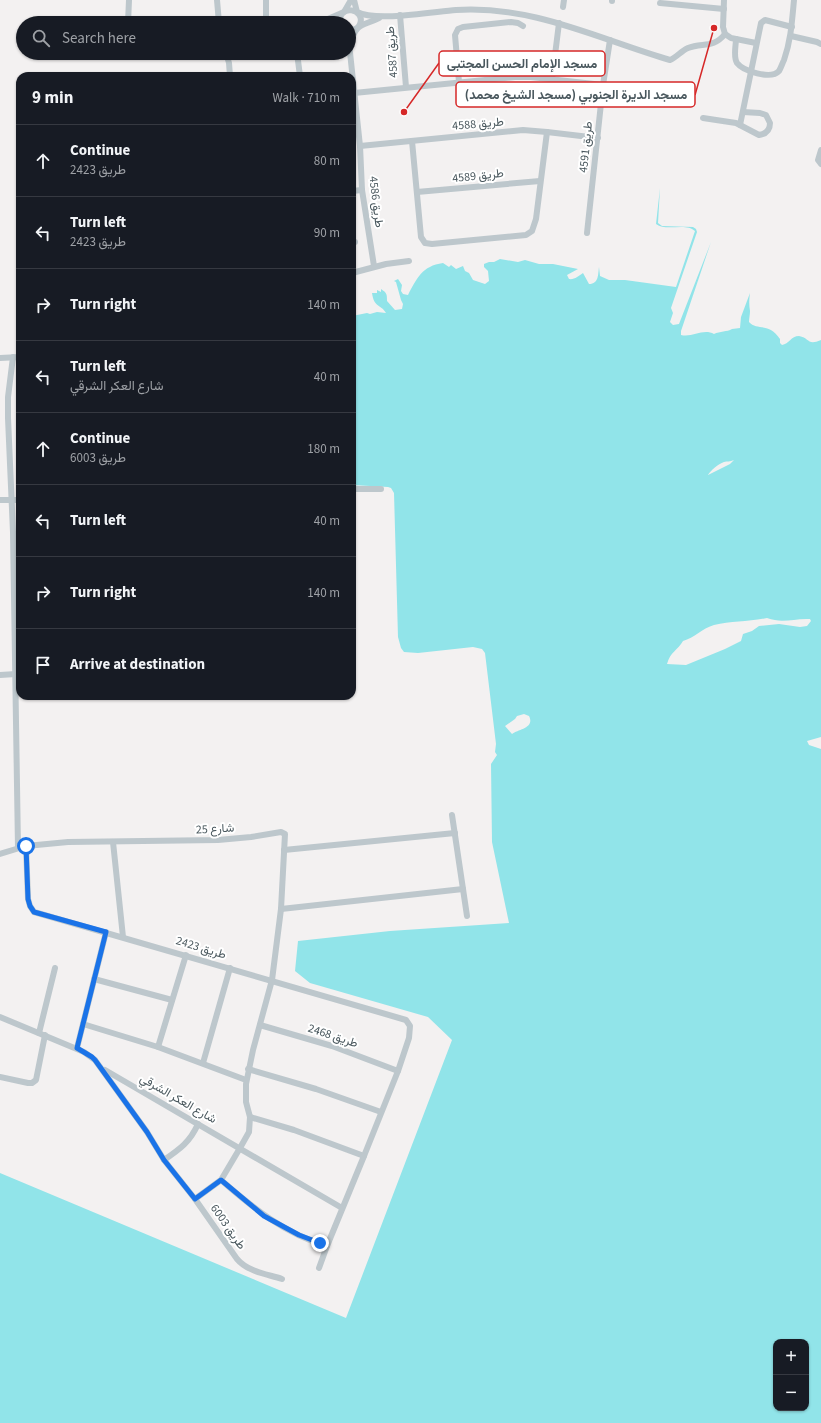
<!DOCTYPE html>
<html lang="en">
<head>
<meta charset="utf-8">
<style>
  :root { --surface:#171b24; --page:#20242c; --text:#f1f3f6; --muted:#9ea1a6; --line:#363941 }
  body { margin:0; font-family:"Source Sans 3",Vazirmatn,sans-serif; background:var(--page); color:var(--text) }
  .controls { position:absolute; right:12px; bottom:12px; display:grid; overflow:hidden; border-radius:8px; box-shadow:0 1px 3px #0004 }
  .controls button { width:36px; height:36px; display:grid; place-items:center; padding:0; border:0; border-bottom:1px solid var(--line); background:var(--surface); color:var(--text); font:20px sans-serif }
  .stop { position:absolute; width:12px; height:12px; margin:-9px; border:3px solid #1a73e8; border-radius:50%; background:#fff }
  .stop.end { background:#1a73e8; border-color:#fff; box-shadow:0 1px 4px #0008 }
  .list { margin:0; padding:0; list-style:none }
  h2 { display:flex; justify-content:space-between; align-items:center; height:52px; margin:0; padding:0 16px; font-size:17px }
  h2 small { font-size:13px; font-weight:400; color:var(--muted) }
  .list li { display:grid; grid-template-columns:26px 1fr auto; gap:12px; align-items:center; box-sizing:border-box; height:72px; padding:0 16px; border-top:1px solid var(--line) }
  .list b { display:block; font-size:15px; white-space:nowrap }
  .list p { margin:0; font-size:13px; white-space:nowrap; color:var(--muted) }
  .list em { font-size:13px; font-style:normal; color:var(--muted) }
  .icon { flex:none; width:22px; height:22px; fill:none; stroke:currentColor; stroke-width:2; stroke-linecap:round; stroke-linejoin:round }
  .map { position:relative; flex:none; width:821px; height:1423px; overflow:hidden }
  .search { position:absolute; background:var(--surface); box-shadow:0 1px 3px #0004; left:16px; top:16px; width:340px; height:44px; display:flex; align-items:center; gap:10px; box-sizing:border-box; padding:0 14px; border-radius:22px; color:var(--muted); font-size:15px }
  .panel { position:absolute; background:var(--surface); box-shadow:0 1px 3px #0004; left:16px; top:72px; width:340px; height:628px; border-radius:12px }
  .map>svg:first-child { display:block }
  .water { fill:#91e4e9; fill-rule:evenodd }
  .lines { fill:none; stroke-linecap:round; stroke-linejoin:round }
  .minor { stroke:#bdc7cc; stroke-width:6 }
  .route { stroke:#1a73e8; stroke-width:5 }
  .labels { text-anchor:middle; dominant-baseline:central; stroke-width:4; stroke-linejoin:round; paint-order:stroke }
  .street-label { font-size:12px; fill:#49575d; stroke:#fff }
  .leader { fill:none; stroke:#d62828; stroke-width:1.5 }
  .callout-dot { fill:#d62828; stroke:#fff; stroke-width:1.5 }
  .callout { fill:#fff; stroke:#d62828; stroke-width:1.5 }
  .callout-label { font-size:13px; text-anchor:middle; font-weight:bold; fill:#49575d }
</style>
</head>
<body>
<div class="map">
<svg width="821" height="1423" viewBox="0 0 821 1423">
  <rect width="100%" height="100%" fill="#f3f1f1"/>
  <!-- water -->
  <path class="water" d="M660,188L658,223L662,226L693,227L696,229L697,232L671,308L673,313L670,322L673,325L679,324L711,242L681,331V335C692,338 703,328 714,334C720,331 727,332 732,329L740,328L741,317L750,293C749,300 749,305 750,311C750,315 749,318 749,322C757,331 769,322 780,339V343L782,345C789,344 791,336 799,336C810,338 807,346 821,340V737L807,741L809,745L821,749V1423H0V1173L346,1318L452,1040L428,1017L310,983L295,971L298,941L390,931L509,923L492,842L491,764L497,755L495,752L496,744L485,653L482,649L473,647L418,653L404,652L401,648L398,637L394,493L391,488L388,487L352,485V316L367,313L370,314L377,312L386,313C381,304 374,308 372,293H377V290L381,292V289C387,293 387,294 387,301L395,310L402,309L403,304L401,300L396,282L394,281L398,279L402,285L401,291L403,294L408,295C417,278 422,266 443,263L449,267L451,265L456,269L463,266L465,271L469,273L473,280L485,284L489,281L488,271L484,267V264L489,262H494L500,259L518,262L525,260L539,264H553L578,269L567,275L569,279C574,280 579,276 583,273L589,284C599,284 598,274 599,267L600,276L609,280H625L676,287L695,231C685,222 667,232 656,224ZM734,460L730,464L708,475C711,470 718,464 724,462C727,461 730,462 734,460ZM767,618C783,624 794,618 810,619L811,621L807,626L800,627L779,624L759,626L752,631L743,634L741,641L725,649L686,665L667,664C670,652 678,650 683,641C694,638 703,628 714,625C731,621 749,622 767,618ZM524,714L529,716C535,728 519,729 512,734L505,726L515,719L517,716ZM776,1342H806V1408H776Z"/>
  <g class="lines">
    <!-- minor -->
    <g class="minor">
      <polyline points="217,0 219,23"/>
      <polyline points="266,0 266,23"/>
      <path d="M354,0L357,12C376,22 432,12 456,10C533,5 598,39 670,60C677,57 681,51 688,48C702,42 713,49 725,34"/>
      <polyline points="724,0 723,27 725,34 731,38 756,43"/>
      <polyline points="612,1 612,0"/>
      <polyline points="660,3 724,9"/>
      <polyline points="563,7 564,0"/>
      <polyline points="400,15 406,87"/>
      <polyline points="321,22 344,12 351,0"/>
      <polyline points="128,23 129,0"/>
      <polyline points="208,23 219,21"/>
      <polyline points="298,23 324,22"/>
      <path d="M340,23C338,3 366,9 360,24C358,29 354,30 349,31"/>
      <polyline points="791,36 817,42 821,44"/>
      <path d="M736,39C736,45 733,57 737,63C743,71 771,80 779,71C781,68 782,64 784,60C791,40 792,21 794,0"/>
      <polyline points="349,43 360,146 362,190 374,266"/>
      <path d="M350,44C357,22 361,27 379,18"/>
      <polyline points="226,53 229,63 230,76"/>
      <polyline points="297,53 300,76"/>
      <polyline points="552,79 559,23"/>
      <polyline points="459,82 455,35 458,29 463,27 511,22 518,23 523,26"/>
      <polyline points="354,93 515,77 531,77 603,85"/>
      <path d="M703,118L736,123L759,135C766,134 770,130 770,123L766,115L760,113L743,112"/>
      <polyline points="740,125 761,23 765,20 792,27"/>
      <polyline points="412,141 421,237 425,243 432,244 526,235 532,231 536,219 547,132"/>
      <polyline points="360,146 523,130 547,132 598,138"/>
      <polyline points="821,150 818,160 821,164"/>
      <polyline points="352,191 362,190"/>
      <polyline points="417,192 540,181"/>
      <polyline points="587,233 603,85 610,40"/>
      <polyline points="352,242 355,242"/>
      <polyline points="352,273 386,264 409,261"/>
      <polyline points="13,357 8,397 8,418 13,532 18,848"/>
      <polyline points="0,358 20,357"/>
      <polyline points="352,489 381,489"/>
      <polyline points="0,500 20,500"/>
      <polyline points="0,675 16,674"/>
      <polyline points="452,815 467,916"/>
      <polyline points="113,842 123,937"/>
      <polyline points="26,846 28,899 30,906 34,912 406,1020 410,1026 409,1038 398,1071 364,1156 294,1130 250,1117"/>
      <polyline points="284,850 455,833"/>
      <polyline points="0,854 26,846 68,842 218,840 251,837 281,832 285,834 281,909 272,980 253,1050 246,1084 246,1102 250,1117 249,1132 240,1148 221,1180 195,1199"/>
      <polyline points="281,909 463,889"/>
      <polyline points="94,979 172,1000"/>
      <path d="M0,1017L84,1052L95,1060L147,1132L164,1160L195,1199L237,1259C248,1272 267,1274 282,1279"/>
      <polyline points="83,1024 158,1047 246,1080"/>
      <polyline points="260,1025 332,1046 398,1071"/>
      <polyline points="39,1033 55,968"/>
      <polyline points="158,1047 186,955"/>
      <polyline points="77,1048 106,932"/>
      <polyline points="203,1063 230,968"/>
      <polyline points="248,1069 316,1089 381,1112"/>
      <polyline points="105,1070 342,1208"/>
      <polyline points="0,1077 28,1083 32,1083 36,1080 45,1035"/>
      <path d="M164,1160C180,1149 190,1142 198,1124"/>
      <path d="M221,1180C253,1208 285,1234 327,1246L319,1268"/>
      <polyline points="327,1246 364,1156"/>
    </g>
  </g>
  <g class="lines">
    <!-- route -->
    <polyline class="route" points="26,846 28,899 30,906 34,912 106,932 77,1048 92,1057 95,1060 147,1132 164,1160 195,1199 221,1180 264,1216 299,1235 320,1243"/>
  </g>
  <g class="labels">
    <!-- street labels -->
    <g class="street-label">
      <text transform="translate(392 52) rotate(-94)">طريق 4587</text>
      <text transform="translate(478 124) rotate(-5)">طريق 4588</text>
      <text transform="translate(586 147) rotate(-84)">طريق 4591</text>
      <text transform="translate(478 176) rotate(-6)">طريق 4589</text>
      <text transform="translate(376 202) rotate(83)">طريق 4586</text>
      <text transform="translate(215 829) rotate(-3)">شارع 25</text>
      <text transform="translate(201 948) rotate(17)">طريق 2423</text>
      <text transform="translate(333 1036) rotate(18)">طريق 2468</text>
      <text transform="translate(178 1099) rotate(30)">شارع العكر الشرقي</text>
      <text transform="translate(228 1227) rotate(55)">طريق 6003</text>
    </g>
  </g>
  <!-- callouts -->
  <path class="leader" d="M404 112L439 63M714 28L695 95"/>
  <g class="callout-dot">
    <circle cx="404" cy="112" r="4"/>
    <circle cx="714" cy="28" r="4"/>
  </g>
  <g class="callout">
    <rect x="439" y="51" width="166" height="25" rx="4"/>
    <rect x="456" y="82" width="239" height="25" rx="4"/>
  </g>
  <g class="callout-label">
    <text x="522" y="68">مسجد الإمام الحسن المجتبى</text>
    <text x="576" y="99">مسجد الديرة الجنوبي (مسجد الشيخ محمد)</text>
  </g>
</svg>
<div class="controls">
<button>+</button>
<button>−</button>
</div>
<div class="stop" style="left:26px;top:846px"></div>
<div class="stop end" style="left:320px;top:1243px"></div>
<div class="search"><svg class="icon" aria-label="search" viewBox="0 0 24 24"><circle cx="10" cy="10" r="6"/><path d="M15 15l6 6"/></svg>Search here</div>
<section class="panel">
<h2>9 min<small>Walk · 710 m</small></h2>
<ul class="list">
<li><svg class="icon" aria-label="ahead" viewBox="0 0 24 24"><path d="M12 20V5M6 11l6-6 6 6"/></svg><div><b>Continue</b><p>طريق 2423</p></div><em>80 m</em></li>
<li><svg class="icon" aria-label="left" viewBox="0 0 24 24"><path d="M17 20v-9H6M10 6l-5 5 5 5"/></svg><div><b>Turn left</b><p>طريق 2423</p></div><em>90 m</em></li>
<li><svg class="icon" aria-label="right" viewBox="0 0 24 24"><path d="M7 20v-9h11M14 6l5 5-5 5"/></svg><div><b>Turn right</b></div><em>140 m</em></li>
<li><svg class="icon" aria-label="left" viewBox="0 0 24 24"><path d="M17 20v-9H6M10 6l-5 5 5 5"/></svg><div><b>Turn left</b><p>شارع العكر الشرقي</p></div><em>40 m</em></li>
<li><svg class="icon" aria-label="ahead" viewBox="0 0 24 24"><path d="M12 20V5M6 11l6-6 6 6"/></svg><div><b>Continue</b><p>طريق 6003</p></div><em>180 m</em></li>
<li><svg class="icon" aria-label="left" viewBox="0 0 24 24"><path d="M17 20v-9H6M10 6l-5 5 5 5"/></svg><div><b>Turn left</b></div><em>40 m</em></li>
<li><svg class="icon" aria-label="right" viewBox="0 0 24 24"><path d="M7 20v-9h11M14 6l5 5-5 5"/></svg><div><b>Turn right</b></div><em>140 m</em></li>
<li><svg class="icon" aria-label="arrive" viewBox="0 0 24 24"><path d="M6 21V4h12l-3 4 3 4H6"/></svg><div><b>Arrive at destination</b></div></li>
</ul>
</section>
</div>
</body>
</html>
